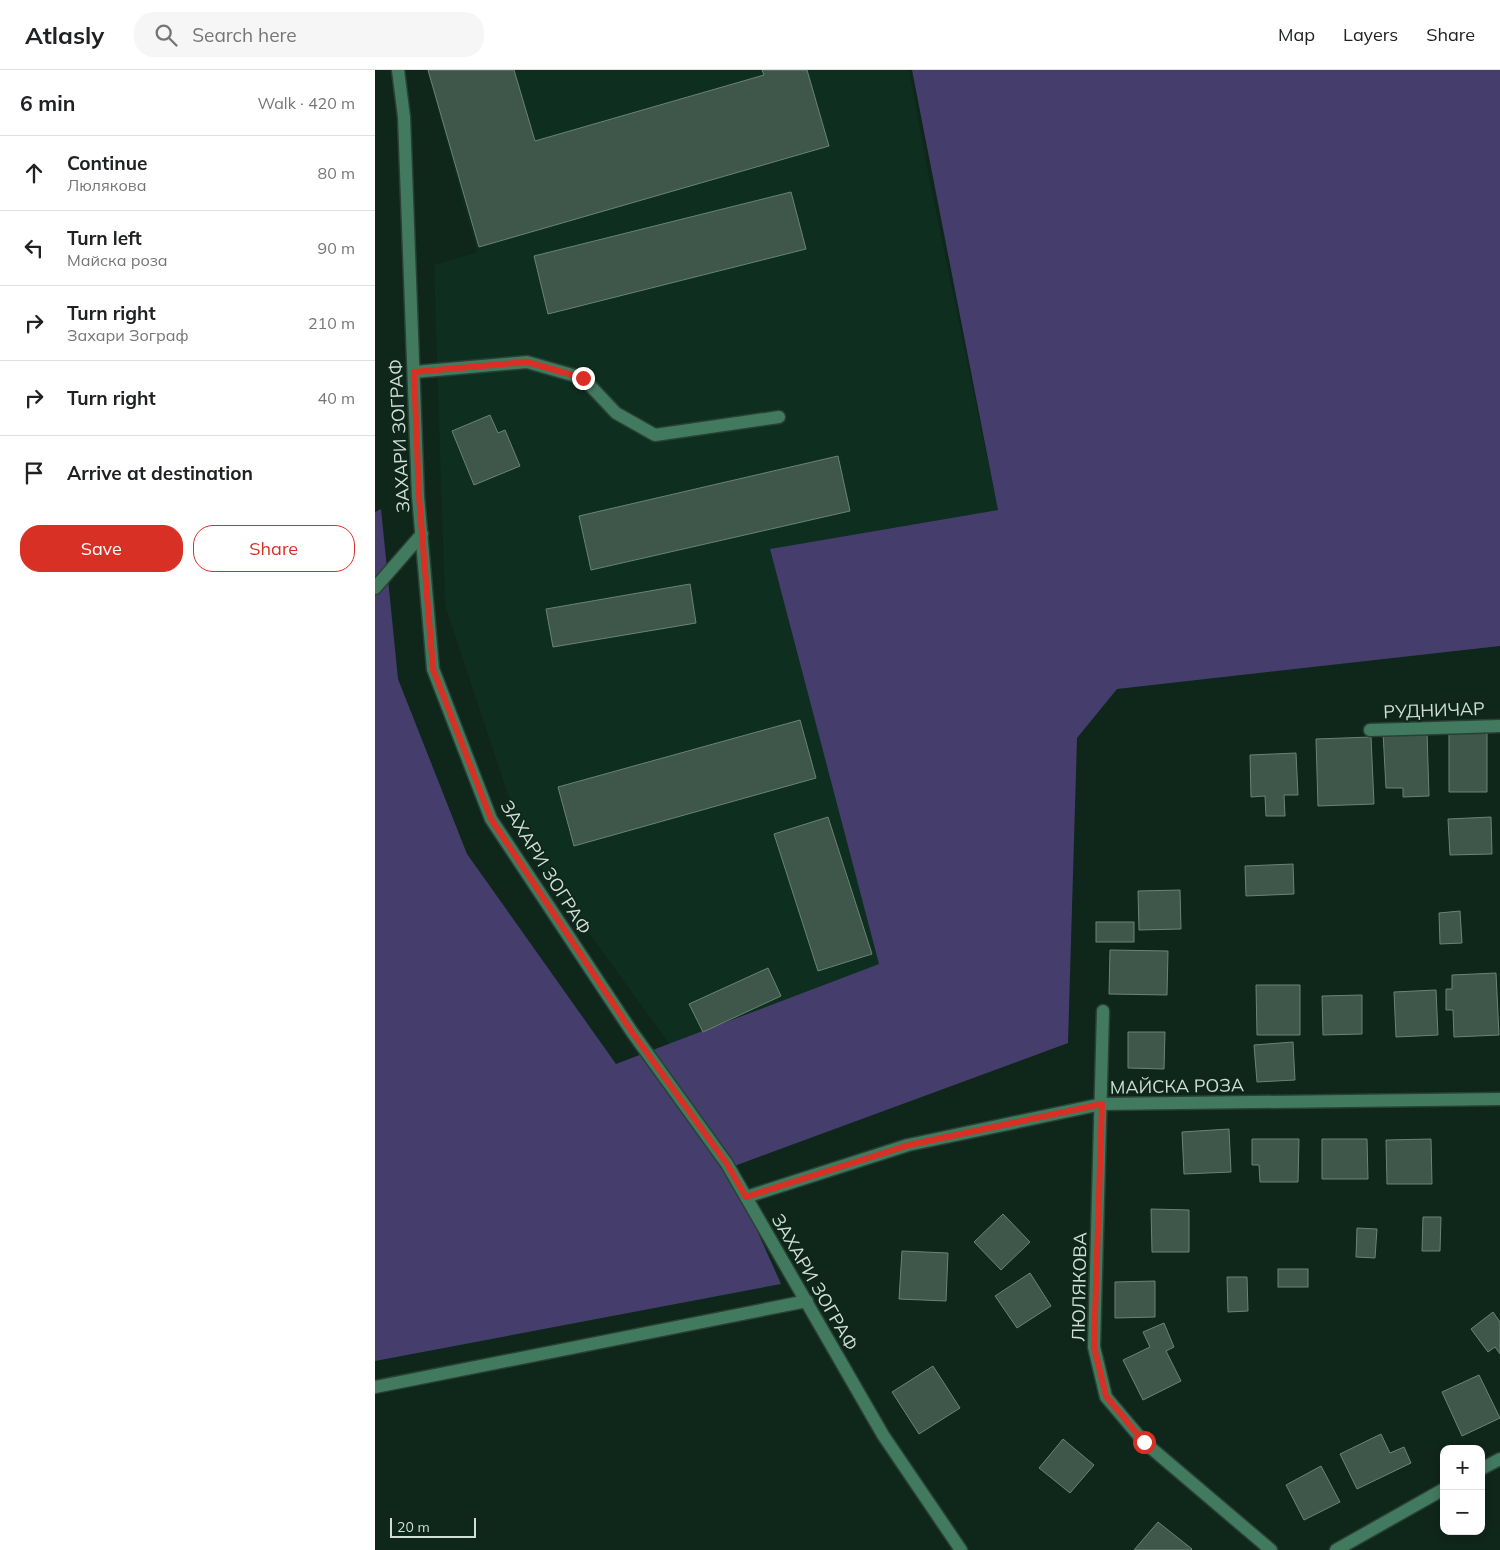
<!DOCTYPE html>
<html lang="en">
<head>
<meta charset="utf-8">
<style>
  :root { --surface:#fff; --page:#f6f6f6; --text:#202124; --muted:#757577; --line:#e0e0e0; --accent:#d93025 }
  body { margin:0; font-family:Mulish,sans-serif; background:var(--page); color:var(--text) }
  .controls { position:absolute; right:15px; bottom:15px; display:grid; overflow:hidden; border-radius:10px; box-shadow:0 2px 8px #0003 }
  .controls button { width:45px; height:45px; display:grid; place-items:center; padding:0; border:0; border-bottom:1px solid var(--line); background:var(--surface); color:var(--text); font:25px sans-serif }
  .scale { position:absolute; left:15px; bottom:12px; width:86px; box-sizing:border-box; padding-left:5px; border:2px solid #d0ded7; border-top:0; font-size:14px; line-height:18px; white-space:nowrap; color:#d0ded7; -webkit-text-stroke:4px #0f261b; paint-order:stroke }
  .stop { position:absolute; width:15px; height:15px; margin:-11px; border:4px solid #d93025; border-radius:50%; background:#fff }
  .stop.end { background:#d93025; border-color:#fff; box-shadow:0 1px 5px #0008 }
  .list { margin:0; padding:0; list-style:none }
  h2 { display:flex; justify-content:space-between; align-items:center; height:65px; margin:0; padding:0 20px; font-size:21px }
  h2 small { font-size:16px; font-weight:400; color:var(--muted) }
  .list li { display:grid; grid-template-columns:32px 1fr auto; gap:15px; align-items:center; box-sizing:border-box; height:75px; padding:0 20px; border-top:1px solid var(--line) }
  .list b { display:block; font-size:19px; white-space:nowrap }
  .list p { margin:0; font-size:16px; white-space:nowrap; color:var(--muted) }
  .list em { font-size:16px; font-style:normal; color:var(--muted) }
  .actions { display:flex; gap:10px; padding:15px 20px }
  .actions a { flex:1; padding:11px 0; border:1px solid var(--accent); border-radius:20px; text-align:center; font-size:18px; color:var(--accent) }
  .actions .main { background:var(--accent); color:#fff }
  .icon { flex:none; width:28px; height:28px; fill:none; stroke:currentColor; stroke-width:2; stroke-linecap:round; stroke-linejoin:round }
  .map { position:relative; flex:none; width:1125px; height:1480px; overflow:hidden }
  header { display:flex; align-items:center; gap:30px; box-sizing:border-box; height:70px; padding:0 25px; background:var(--surface); border-bottom:1px solid var(--line) }
  header strong { font-size:24px }
  nav { display:flex; gap:28px; margin-inline-start:auto; font-size:18px }
  .search { width:350px; height:45px; background:var(--page); display:flex; align-items:center; gap:12px; box-sizing:border-box; padding:0 18px; border-radius:20px; color:var(--muted); font-size:19px }
  main { display:flex }
  aside { flex:1; background:var(--surface) }
  .map>svg:first-child { display:block }
  .built { fill:#0e2f20 }
  .green { fill:#453e6d }
  .building { fill:#3e574a; stroke:#698476 }
  .lines { fill:none; stroke-linecap:round; stroke-linejoin:round }
  .minor-casing { stroke:#2a4035; stroke-width:15 }
  .minor { stroke:#417a5f; stroke-width:12 }
  .route { stroke:#d93025; stroke-width:6 }
  .labels { text-anchor:middle; dominant-baseline:central; stroke-width:4; stroke-linejoin:round; paint-order:stroke }
  .street-label { font-size:18px; fill:#d0ded7; stroke:#0f261b }
</style>
</head>
<body>
<header>
<strong>Atlasly</strong>
<div class="search"><svg class="icon" aria-label="search" viewBox="0 0 24 24"><circle cx="10" cy="10" r="6"/><path d="M15 15l6 6"/></svg>Search here</div>
<nav><a>Map</a><a>Layers</a><a>Share</a></nav>
</header>
<main>
<aside>
<h2>6 min<small>Walk · 420 m</small></h2>
<ul class="list">
<li><svg class="icon" aria-label="ahead" viewBox="0 0 24 24"><path d="M12 20V5M6 11l6-6 6 6"/></svg><div><b>Continue</b><p>Люлякова</p></div><em>80 m</em></li>
<li><svg class="icon" aria-label="left" viewBox="0 0 24 24"><path d="M17 20v-9H6M10 6l-5 5 5 5"/></svg><div><b>Turn left</b><p>Майска роза</p></div><em>90 m</em></li>
<li><svg class="icon" aria-label="right" viewBox="0 0 24 24"><path d="M7 20v-9h11M14 6l5 5-5 5"/></svg><div><b>Turn right</b><p>Захари Зограф</p></div><em>210 m</em></li>
<li><svg class="icon" aria-label="right" viewBox="0 0 24 24"><path d="M7 20v-9h11M14 6l5 5-5 5"/></svg><div><b>Turn right</b></div><em>40 m</em></li>
<li><svg class="icon" aria-label="arrive" viewBox="0 0 24 24"><path d="M6 21V4h12l-3 4 3 4H6"/></svg><div><b>Arrive at destination</b></div></li>
</ul>
<div class="actions"><a class="main">Save</a><a>Share</a></div>
</aside>
<div class="map">
<svg width="1125" height="1480" viewBox="0 0 1125 1480">
  <rect width="100%" height="100%" fill="#0f261b"/>
  <!-- built -->
  <polygon class="built" points="52,0 534,0 555,113 623,440 395,479 504,894 295,975 149,773 70,535 59,195 102,182"/>
  <!-- green -->
  <polygon class="green" points="537,0 1125,0 1125,576 742,619 702,668 693,973 354,1098 406,1214 0,1291 0,442 6,439 23,609 92,784 241,994 504,894 395,479 623,440"/>
  <!-- building -->
  <g class="building">
    <polygon points="53,0 139,0 160,71 389,5 387,0 432,0 454,76 104,177"/>
    <polygon points="416,122 431,179 173,244 159,186"/>
    <polygon points="115,345 123,363 130,360 145,396 99,415 77,361"/>
    <polygon points="463,386 475,441 216,500 204,446"/>
    <polygon points="315,514 321,553 178,577 171,539"/>
    <polygon points="425,650 441,708 199,776 183,717"/>
    <polygon points="1052,661 1054,726 1028,727 1028,718 1011,718 1008,662"/>
    <polygon points="1074,662 1112,663 1112,722 1074,722"/>
    <polygon points="996,667 999,734 943,736 941,669"/>
    <polygon points="921,683 923,725 909,725 910,746 891,746 890,726 876,727 875,685"/>
    <polygon points="453,747 497,884 443,901 399,764"/>
    <polygon points="1116,747 1117,784 1075,785 1073,749"/>
    <polygon points="918,794 919,824 871,826 870,796"/>
    <polygon points="805,820 806,859 764,860 763,821"/>
    <polygon points="1085,841 1087,873 1065,874 1064,843"/>
    <rect x="721" y="852" width="38" height="20"/>
    <polygon points="735,880 793,881 792,925 734,924"/>
    <polygon points="393,898 406,926 328,962 314,934"/>
    <polygon points="1121,903 1124,965 1079,967 1078,940 1071,940 1071,919 1077,919 1077,905"/>
    <polygon points="881,915 925,915 925,965 882,965"/>
    <polygon points="1061,920 1063,965 1021,967 1019,922"/>
    <polygon points="987,925 987,964 948,965 947,926"/>
    <polygon points="753,962 790,962 789,999 753,998"/>
    <polygon points="918,972 920,1010 882,1012 879,975"/>
    <polygon points="854,1059 856,1102 809,1104 807,1062"/>
    <polygon points="877,1069 924,1069 923,1112 885,1112 884,1095 877,1095"/>
    <polygon points="947,1069 992,1069 993,1109 947,1109"/>
    <polygon points="1056,1069 1057,1114 1012,1114 1011,1070"/>
    <polygon points="776,1139 814,1140 814,1182 777,1182"/>
    <polygon points="628,1144 655,1172 626,1200 599,1172"/>
    <polygon points="1048,1147 1066,1147 1065,1181 1047,1181"/>
    <polygon points="982,1158 1002,1159 1000,1188 981,1187"/>
    <polygon points="527,1181 573,1183 571,1231 524,1229"/>
    <rect x="903" y="1199" width="30" height="18"/>
    <polygon points="655,1203 676,1236 642,1258 620,1226"/>
    <polygon points="852,1207 872,1207 873,1241 853,1242"/>
    <polygon points="780,1211 780,1247 740,1248 740,1212"/>
    <polygon points="1118,1242 1125,1252 1125,1284 1120,1277 1113,1282 1096,1259"/>
    <polygon points="789,1253 799,1277 791,1281 806,1311 768,1330 748,1290 775,1277 768,1262"/>
    <polygon points="558,1296 585,1338 544,1364 517,1322"/>
    <polygon points="1104,1305 1125,1348 1087,1366 1067,1322"/>
    <polygon points="1006,1364 1015,1383 1029,1377 1036,1393 982,1419 965,1384"/>
    <polygon points="688,1369 719,1395 695,1423 664,1398"/>
    <polygon points="946,1396 965,1432 929,1450 911,1415"/>
    <polygon points="783,1452 817,1479 816,1480 759,1480"/>
  </g>
  <g class="lines">
    <!-- minor casing -->
    <g class="minor-casing">
      <g id="minor">
        <polyline points="23,0 29,47 43,426 58,599 116,749 257,962 352,1094 508,1365 586,1480"/>
        <polyline points="39,302 152,292 208,308 241,343 280,365 404,347"/>
        <polyline points="0,518 47,464"/>
        <polyline points="995,660 1125,656"/>
        <polyline points="728,941 719,1277 731,1327 769,1372 896,1480"/>
        <polyline points="371,1127 533,1075 727,1034 1125,1029"/>
        <polyline points="0,1317 432,1231"/>
        <polyline points="1106,1399 1125,1389"/>
        <polyline points="961,1480 1069,1419"/>
      </g>
    </g>
    <!-- minor -->
    <use href="#minor" class="minor"/>
  </g>
  <g class="lines">
    <!-- route -->
    <polyline class="route" points="208,308 152,292 39,302 44,426 58,599 116,749 257,962 352,1094 371,1127 534,1075 727,1034 719,1277 731,1326 769,1372"/>
  </g>
  <g class="labels">
    <!-- street labels -->
    <g class="street-label">
      <text transform="translate(24 366) rotate(-93)">ЗАХАРИ ЗОГРАФ</text>
      <text transform="translate(1059 640) rotate(-2)">РУДНИЧАР</text>
      <text transform="translate(171 797) rotate(58)">ЗАХАРИ ЗОГРАФ</text>
      <text transform="translate(802 1016) rotate(-1)">МАЙСКА РОЗА</text>
      <text transform="translate(440 1212) rotate(60)">ЗАХАРИ ЗОГРАФ</text>
      <text transform="translate(704 1217) rotate(-89)">ЛЮЛЯКОВА</text>
    </g>
  </g>
</svg>
<div class="controls">
<button>+</button>
<button>−</button>
</div>
<div class="scale">20 m</div>
<div class="stop" style="left:769px;top:1372px"></div>
<div class="stop end" style="left:208px;top:308px"></div>
</div>
</main>
</body>
</html>
